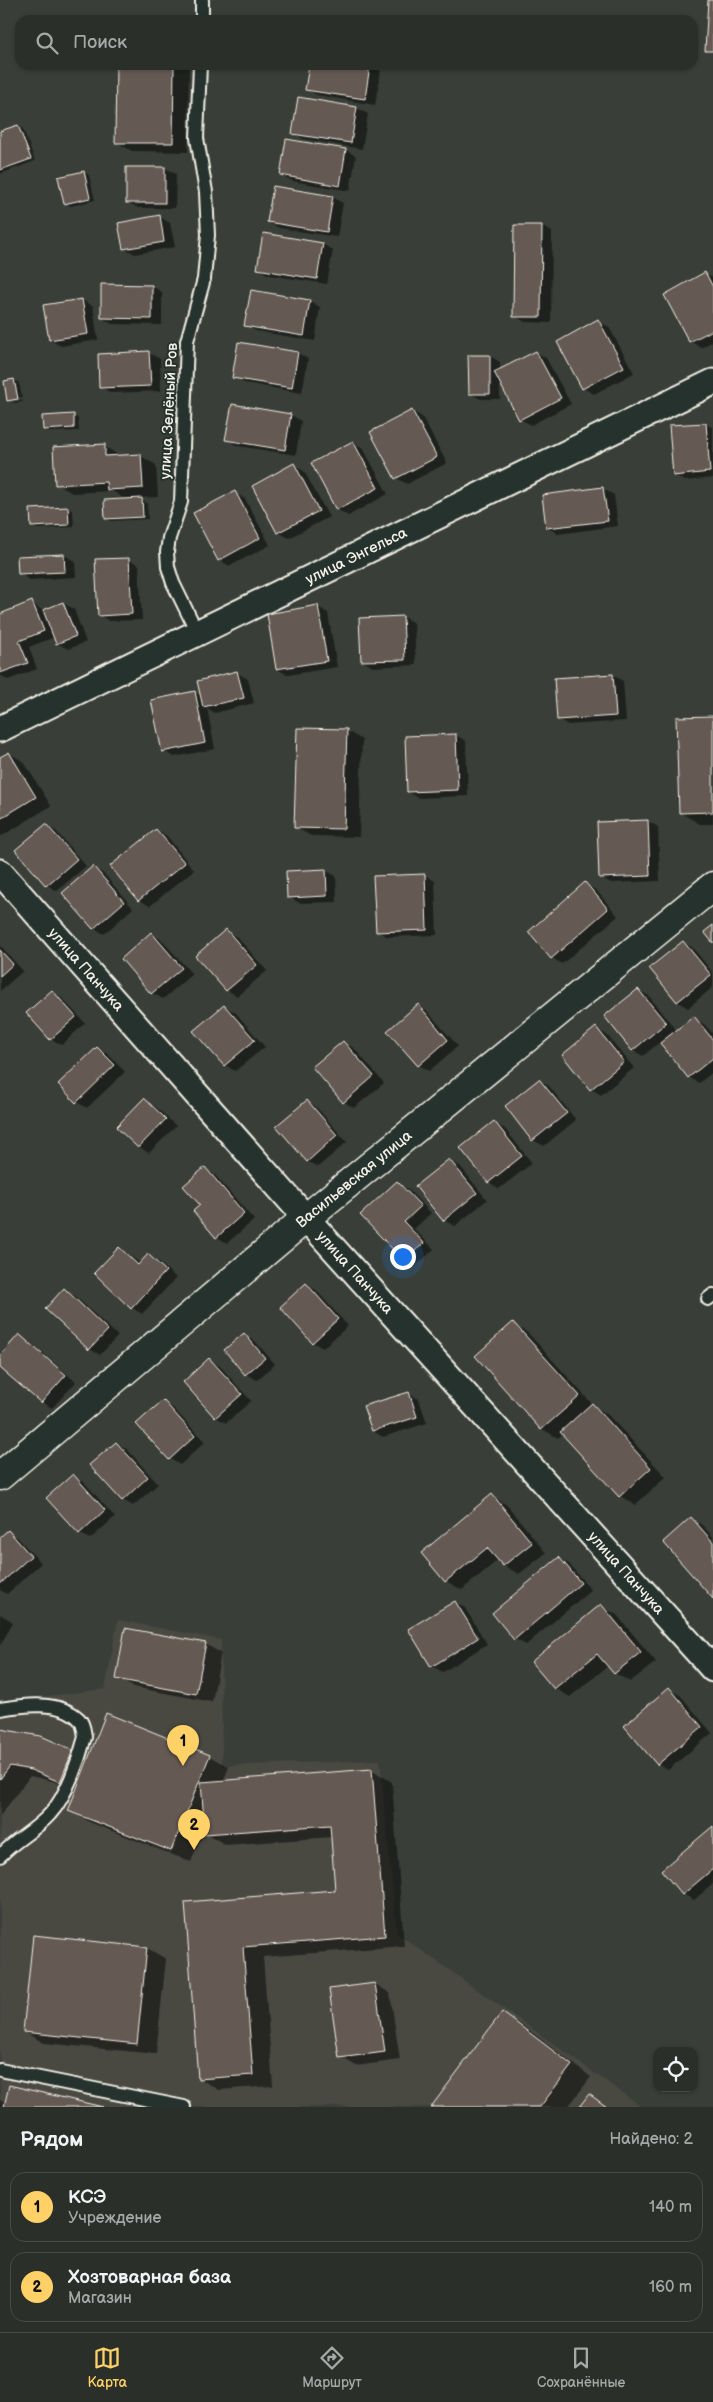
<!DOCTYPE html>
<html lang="ru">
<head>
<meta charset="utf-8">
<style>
  :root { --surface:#2b2f2a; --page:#373b36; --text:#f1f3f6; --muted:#a6a9a8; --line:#474a47; --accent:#ffd166 }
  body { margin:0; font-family:"Balsamiq Sans",sans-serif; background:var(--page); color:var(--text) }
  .controls { position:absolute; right:15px; bottom:15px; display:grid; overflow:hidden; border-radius:10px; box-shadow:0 1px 4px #0004 }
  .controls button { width:45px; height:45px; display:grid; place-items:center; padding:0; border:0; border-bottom:1px solid var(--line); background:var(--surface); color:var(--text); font:25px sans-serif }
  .you { position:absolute; left:402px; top:1256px; width:18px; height:18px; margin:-12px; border:4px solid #fff; border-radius:50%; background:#1a73e8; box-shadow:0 0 0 8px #1a73e833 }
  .badge { display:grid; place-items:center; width:32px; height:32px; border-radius:50%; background:var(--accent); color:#111; font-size:16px; font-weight:700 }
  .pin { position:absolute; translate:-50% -41px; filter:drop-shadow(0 1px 2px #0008) }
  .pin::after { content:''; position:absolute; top:26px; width:18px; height:15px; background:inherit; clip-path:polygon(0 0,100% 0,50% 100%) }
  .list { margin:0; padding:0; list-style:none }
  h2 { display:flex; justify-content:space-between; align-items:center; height:65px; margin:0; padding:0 20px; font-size:21px }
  h2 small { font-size:16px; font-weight:400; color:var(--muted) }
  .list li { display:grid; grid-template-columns:32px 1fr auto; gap:15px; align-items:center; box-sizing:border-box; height:70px; margin:0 10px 10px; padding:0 10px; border:1px solid var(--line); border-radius:15px }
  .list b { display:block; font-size:19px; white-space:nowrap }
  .list p { margin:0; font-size:16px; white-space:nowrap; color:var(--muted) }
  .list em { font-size:16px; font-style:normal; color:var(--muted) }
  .icon { flex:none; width:28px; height:28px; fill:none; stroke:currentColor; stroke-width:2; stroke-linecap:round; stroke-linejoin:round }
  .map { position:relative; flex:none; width:713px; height:2107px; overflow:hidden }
  .search { position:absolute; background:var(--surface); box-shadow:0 1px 4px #0004; left:15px; right:15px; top:15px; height:55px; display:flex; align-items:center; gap:12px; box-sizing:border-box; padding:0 18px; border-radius:15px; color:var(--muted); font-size:19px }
  .sheet { height:225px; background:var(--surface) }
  nav { display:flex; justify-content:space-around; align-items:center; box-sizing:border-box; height:70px; border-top:1px solid var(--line); background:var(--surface); font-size:14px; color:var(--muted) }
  nav a { display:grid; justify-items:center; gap:2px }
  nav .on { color:var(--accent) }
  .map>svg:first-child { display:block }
  .built { fill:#494a43 }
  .shadow { fill:#0007 }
  .building { fill:#655a52; stroke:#f4f1e8 }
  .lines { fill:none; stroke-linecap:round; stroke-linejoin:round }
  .lane-casing { stroke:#f4f1e8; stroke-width:16 }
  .street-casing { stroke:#f4f1e8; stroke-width:29 }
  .secondary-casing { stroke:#f4f1e8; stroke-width:31 }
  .lane { stroke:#26332d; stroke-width:12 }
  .street { stroke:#26332d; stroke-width:25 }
  .secondary { stroke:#26332d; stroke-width:28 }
  .labels { text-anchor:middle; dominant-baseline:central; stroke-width:4; stroke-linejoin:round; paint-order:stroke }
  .street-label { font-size:15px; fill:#f4f1e8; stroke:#26332d }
</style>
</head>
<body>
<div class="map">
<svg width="713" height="2107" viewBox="0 0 713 2107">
  <rect width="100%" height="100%" fill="#393f38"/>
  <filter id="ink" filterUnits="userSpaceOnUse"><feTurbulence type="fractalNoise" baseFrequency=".02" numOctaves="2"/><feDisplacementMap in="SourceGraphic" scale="10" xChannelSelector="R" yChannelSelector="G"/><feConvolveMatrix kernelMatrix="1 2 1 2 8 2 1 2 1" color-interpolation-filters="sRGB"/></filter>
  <g filter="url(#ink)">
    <!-- built -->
    <polygon class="built" points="118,1620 221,1640 222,1766 380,1760 397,1933 642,2107 0,2107 0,1702 105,1689"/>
    <!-- shadow -->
    <g class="shadow">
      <polygon points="57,65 189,65 188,152 132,151 116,142 117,68"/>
      <polygon points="310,65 371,65 381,71 375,105 317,95 306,89"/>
      <polygon points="299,99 357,108 368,114 362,149 303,139 293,133"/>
      <polygon points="18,126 23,129 35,161 0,174 0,133"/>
      <polygon points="346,150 356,156 350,191 292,181 282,175"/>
      <polygon points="165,168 176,174 175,208 138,208 128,202"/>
      <polygon points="84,172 89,175 95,200 71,206 66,203"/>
      <polygon points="332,197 343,203 337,237 279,228 268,222"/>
      <polygon points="160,217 170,223 175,247 135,254 124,248"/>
      <polygon points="541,226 552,232 551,323 525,322 515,316"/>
      <polygon points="322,244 333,250 327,284 269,275 258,269"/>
      <polygon points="705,274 713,278 713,341 701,348 690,341 665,295"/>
      <polygon points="152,286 162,292 162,325 112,324 102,318"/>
      <polygon points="252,291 310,301 320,307 315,341 256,331 246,325"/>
      <polygon points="82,300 93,306 98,340 61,346 50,340"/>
      <polygon points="598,321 609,327 634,373 594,394 583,388"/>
      <polygon points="239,343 298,353 308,359 302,393 244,383 234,377"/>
      <polygon points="536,352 546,358 571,404 531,425 520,419 500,381 500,399 480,399 470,393 490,356 500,362 500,371"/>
      <polygon points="149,353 160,359 161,391 111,393 101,387"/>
      <polygon points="14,380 19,383 22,397 11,399 11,402 22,400 23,402 14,403 9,400"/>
      <polygon points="412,411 422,417 447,463 407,484 396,478"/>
      <polygon points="291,415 301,421 296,455 237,446 227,439"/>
      <polygon points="73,416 78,418 79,431 49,432 44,429"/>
      <polygon points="706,424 713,428 713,478 685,481 674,475"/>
      <polygon points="353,442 363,448 388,494 348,516 337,509 313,463"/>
      <polygon points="104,446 120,456 141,456 156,465 158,497 138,498 147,503 148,519 111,521 106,518 137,500 137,498 123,498 112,491 72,493 57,484"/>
      <polygon points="294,465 304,471 329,517 289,538 278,532"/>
      <polygon points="603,489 614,495 618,526 558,534 547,527"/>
      <polygon points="235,493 245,499 270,545 230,566 219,560"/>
      <polygon points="68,508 73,511 74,527 37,529 32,526 31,510"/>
      <polygon points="64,555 75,561 76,577 29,580 19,573 18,557"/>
      <polygon points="128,559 139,565 142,620 109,621 99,615"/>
      <polygon points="32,603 43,611 63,603 74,609 86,642 68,649 57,643 55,637 29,647 37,669 8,680 0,675 0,615"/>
      <polygon points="318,607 328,613 337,667 288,675 277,669"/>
      <polygon points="403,617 414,623 416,665 373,667 362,661"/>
      <polygon points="237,673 248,679 254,703 215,713 207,708 215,749 174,757 163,751 194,692 202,696"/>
      <polygon points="613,675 623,681 626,721 568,725 558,719"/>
      <polygon points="713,717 713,824 700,824 681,813"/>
      <polygon points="347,731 362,740 359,837 311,836 295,827"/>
      <polygon points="456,735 466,741 468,796 418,798 408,792"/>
      <polygon points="9,753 24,762 51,806 2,836 0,835 0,758"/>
      <polygon points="648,821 658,827 660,881 611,883 600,877"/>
      <polygon points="46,825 56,831 86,866 57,891 47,885"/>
      <polygon points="157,830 167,836 194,870 150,906 139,900"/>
      <polygon points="93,868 104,874 133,908 104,934 94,928"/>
      <polygon points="325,870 336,876 337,902 299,903 289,897"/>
      <polygon points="425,875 435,881 437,935 388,937 377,931"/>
      <polygon points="585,884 596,890 618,916 562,964 552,958"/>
      <polygon points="226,931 237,937 267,971 237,996 227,990"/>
      <polygon points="152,934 162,940 192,974 163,999 152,993 122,959"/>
      <polygon points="683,942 693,948 713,973 713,987 688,1008 678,1002"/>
      <polygon points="0,945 23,971 0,991"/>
      <polygon points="638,990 649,996 677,1031 694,1018 704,1024 713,1034 713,1072 699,1083 688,1077 660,1042 643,1056 632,1050"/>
      <polygon points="52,992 62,998 85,1023 62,1045 51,1039"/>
      <polygon points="224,1006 235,1012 265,1047 235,1071 225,1065 195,1031"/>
      <polygon points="418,1006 428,1012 458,1046 429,1071 419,1065"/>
      <polygon points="596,1029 607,1035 634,1068 601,1095 591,1089"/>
      <polygon points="343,1042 354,1048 384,1083 354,1108 344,1102"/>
      <polygon points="97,1048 108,1054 125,1072 87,1108 77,1102"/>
      <polygon points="539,1080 549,1086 576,1120 544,1146 533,1140"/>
      <polygon points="144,1100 155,1106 176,1126 149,1153 139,1147"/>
      <polygon points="307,1101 317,1108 347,1142 318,1167 307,1161"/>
      <polygon points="494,1123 505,1129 532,1163 499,1189 489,1182"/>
      <polygon points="449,1160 460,1166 487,1200 455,1226 444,1220"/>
      <polygon points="205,1169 215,1175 254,1220 227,1243 217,1237 202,1205"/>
      <polygon points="397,1183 408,1189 431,1213 414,1229 434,1249 415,1267 405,1260"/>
      <polygon points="120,1248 141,1264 149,1256 159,1262 176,1278 142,1314 132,1308"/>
      <polygon points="306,1284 316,1290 348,1326 323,1348 312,1342"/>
      <polygon points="64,1290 75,1296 118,1336 100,1355 90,1349"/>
      <polygon points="513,1324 528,1333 594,1406 607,1414 666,1477 635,1505 620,1496 563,1434 558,1438 542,1429 476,1356"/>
      <polygon points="244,1335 255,1341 275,1364 257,1380 246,1374"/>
      <polygon points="19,1336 30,1342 76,1382 52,1408 42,1402 0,1366 0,1358"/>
      <polygon points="210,1360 220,1366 251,1401 226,1423 216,1417"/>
      <polygon points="408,1393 419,1399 427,1423 383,1437 373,1431"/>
      <polygon points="163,1402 173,1408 205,1442 180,1465 170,1459"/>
      <polygon points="116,1443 127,1449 158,1484 133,1506 123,1500"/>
      <polygon points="73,1476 84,1482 115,1517 90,1539 79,1533"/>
      <polygon points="492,1496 507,1505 546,1553 519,1574 504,1566 499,1559 462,1590 446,1581"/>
      <polygon points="692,1519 702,1525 713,1537 713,1597"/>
      <polygon points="8,1532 18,1538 41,1563 7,1594 0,1590 0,1538"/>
      <polygon points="559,1558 569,1564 591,1590 526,1645 515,1639"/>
      <polygon points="455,1602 465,1608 487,1644 443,1672 432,1666"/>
      <polygon points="601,1606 617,1615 656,1662 630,1682 615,1673 608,1666 570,1697 554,1688"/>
      <polygon points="0,1614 13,1622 0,1646"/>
      <polygon points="205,1644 221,1653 212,1702 133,1687 117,1678"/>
      <polygon points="669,1689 680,1695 712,1733 668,1770 658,1764"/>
      <polygon points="0,1730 72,1751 89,1761 209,1756 229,1767 223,1782 372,1770 392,1782 404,1946 263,1957 273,2086 219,2090 200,2079 186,1903 337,1891 333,1837 226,1845 207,1834 206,1824 191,1862 89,1822 70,1810 77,1791 52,1781 30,1776 0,1816"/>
      <polygon points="713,1828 713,1884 694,1900 683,1894"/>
      <polygon points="147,1948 166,1959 156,2054 44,2043 24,2032"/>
      <polygon points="375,1984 390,1993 400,2060 356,2066 341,2057"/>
      <polygon points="502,2014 522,2025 591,2077 568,2107 433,2107"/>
      <polygon points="0,2100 7,2103 98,2107 0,2107"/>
    </g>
    <!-- building -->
    <g class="building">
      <polygon points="708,0 713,0 713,51 705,51"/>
      <polygon points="116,65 174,65 173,143 115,143"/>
      <polygon points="309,65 370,65 365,99 305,90"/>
      <polygon points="298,97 357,107 351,143 292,134"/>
      <polygon points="18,125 31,159 0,170 0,131"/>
      <polygon points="286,139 346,149 340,186 280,175"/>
      <rect x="126" y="167" width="39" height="36"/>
      <polygon points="84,171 90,198 64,204 58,177"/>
      <polygon points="273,186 333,196 327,232 267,222"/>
      <polygon points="160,215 164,242 123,249 118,223"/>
      <polygon points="514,225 542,225 541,317 513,317"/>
      <polygon points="263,233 323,243 317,279 257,269"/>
      <polygon points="705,272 713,287 713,330 689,342 664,295"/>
      <polygon points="101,284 152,285 152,319 101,318"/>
      <polygon points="251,290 310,300 304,336 244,326"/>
      <polygon points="82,299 88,334 49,340 43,305"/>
      <polygon points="598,319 624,367 582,389 557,342"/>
      <polygon points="238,342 298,352 292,388 232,378"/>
      <polygon points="149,351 151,386 99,388 98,354"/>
      <polygon points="536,351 561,398 519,420 494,372"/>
      <polygon points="468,355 490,355 490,394 469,394"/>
      <polygon points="14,379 18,399 7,401 4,381"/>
      <polygon points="232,404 291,414 285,450 225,440"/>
      <polygon points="412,410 437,457 395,479 370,432"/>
      <polygon points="74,414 74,428 43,430 42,416"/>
      <polygon points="706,423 710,472 673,476 669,425"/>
      <polygon points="353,441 378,488 336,510 311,463"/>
      <polygon points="105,444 105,456 141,454 143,488 107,490 106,482 55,485 53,447"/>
      <polygon points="294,463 319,511 277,533 252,486"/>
      <polygon points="603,487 608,521 546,528 542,495"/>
      <polygon points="235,491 260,538 218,561 193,513"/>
      <polygon points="142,498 143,517 105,519 104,500"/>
      <polygon points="68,507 69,525 31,527 30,509"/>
      <polygon points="64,554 65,572 18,574 17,556"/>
      <polygon points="129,558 132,614 98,616 95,559"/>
      <polygon points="32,601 44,631 19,641 28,663 0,673 0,614"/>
      <polygon points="63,602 76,636 56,644 43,610"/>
      <polygon points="318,605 327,661 276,669 267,614"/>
      <polygon points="403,616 405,660 361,661 359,618"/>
      <polygon points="237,671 244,698 203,707 197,681"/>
      <polygon points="613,674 616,716 557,720 554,678"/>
      <polygon points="195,691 205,743 162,752 151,700"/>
      <polygon points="713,716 713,812 679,813 676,717"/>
      <polygon points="297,728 347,729 344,829 294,828"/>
      <polygon points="456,734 458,790 407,792 405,736"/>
      <polygon points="9,752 36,797 0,819 0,757"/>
      <polygon points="648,820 650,876 599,878 597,822"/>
      <polygon points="46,824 77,859 46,886 15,850"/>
      <polygon points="156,829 185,863 138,901 110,866"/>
      <polygon points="93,866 124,902 93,929 62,893"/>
      <polygon points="326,869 327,896 287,898 286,871"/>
      <polygon points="425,874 427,930 376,932 373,876"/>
      <polygon points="585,882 608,909 551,959 528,932"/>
      <polygon points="713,925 713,943 704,932"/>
      <polygon points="226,929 257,965 226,991 195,956"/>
      <polygon points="151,932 182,968 151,994 121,959"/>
      <polygon points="683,941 711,975 677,1002 649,968"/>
      <polygon points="0,950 13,964 0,976"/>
      <polygon points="638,989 666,1023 632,1051 604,1016"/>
      <polygon points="52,990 76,1017 50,1040 26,1013"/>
      <polygon points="418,1004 448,1040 418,1066 387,1031"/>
      <polygon points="224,1005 255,1040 224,1066 193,1031"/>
      <polygon points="694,1016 713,1040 713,1058 688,1078 660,1043"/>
      <polygon points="596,1027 624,1062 590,1090 562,1055"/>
      <polygon points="343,1041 374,1076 343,1103 312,1067"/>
      <polygon points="97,1047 115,1065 76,1103 58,1084"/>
      <polygon points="539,1079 567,1113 532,1141 505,1106"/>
      <polygon points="144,1098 166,1119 138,1148 116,1127"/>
      <polygon points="307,1100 337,1135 307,1162 276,1126"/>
      <polygon points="494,1121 522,1156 488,1183 460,1148"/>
      <polygon points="449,1159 477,1193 443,1221 415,1186"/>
      <polygon points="205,1167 244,1213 216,1238 193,1211 200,1205 183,1186"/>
      <polygon points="397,1181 421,1206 404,1222 424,1243 404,1261 360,1215"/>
      <polygon points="119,1247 138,1265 148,1254 166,1271 131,1309 94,1273"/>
      <polygon points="306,1283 338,1319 312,1343 280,1307"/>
      <polygon points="64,1288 108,1330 89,1350 45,1309"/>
      <polygon points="513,1322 580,1396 541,1430 475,1356"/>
      <polygon points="244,1333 265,1358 245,1375 224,1350"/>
      <polygon points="19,1334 66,1375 41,1403 0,1368 0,1356"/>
      <polygon points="209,1358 242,1394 215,1418 183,1382"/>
      <polygon points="409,1392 417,1417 372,1431 363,1406"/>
      <polygon points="163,1400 195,1436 169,1460 136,1424"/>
      <polygon points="592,1403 651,1468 619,1497 560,1432"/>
      <polygon points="116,1442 148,1477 122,1501 89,1465"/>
      <polygon points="73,1474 105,1510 79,1534 46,1498"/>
      <polygon points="492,1494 532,1543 503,1566 487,1548 445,1582 421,1553"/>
      <polygon points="691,1517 713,1542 713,1599 663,1542"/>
      <polygon points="8,1530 31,1556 0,1584 0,1537"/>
      <polygon points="559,1557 581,1583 514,1640 492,1613"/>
      <polygon points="455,1601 478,1638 431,1667 408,1629"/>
      <polygon points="601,1604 641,1652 614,1674 597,1654 554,1689 531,1662"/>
      <polygon points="125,1628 206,1643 196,1694 116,1679"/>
      <polygon points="669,1687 702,1727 657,1765 624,1726"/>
      <polygon points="106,1713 210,1755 171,1851 68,1811"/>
      <polygon points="0,1729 41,1736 73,1750 60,1782 31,1770 10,1766 0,1779"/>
      <polygon points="372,1769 385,1936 243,1947 253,2075 198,2079 185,1902 335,1890 330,1825 205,1834 201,1782"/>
      <polygon points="713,1826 713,1869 682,1895 661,1870"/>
      <polygon points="33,1935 147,1947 137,2044 23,2032"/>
      <polygon points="375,1983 385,2052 339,2058 329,1989"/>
      <polygon points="502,2012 572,2065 540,2107 431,2107"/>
      <polygon points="9,2085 103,2107 4,2107"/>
      <polygon points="589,2094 607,2107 579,2107"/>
    </g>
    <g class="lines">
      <!-- lane casing -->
      <g class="lane-casing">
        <g id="lane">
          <polyline points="202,20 202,0"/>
          <polyline points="197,632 173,583 168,567 167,552 169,538 181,502 187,341 204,279 208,235 206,192 197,138 200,65"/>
          <polyline points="708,1299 713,1295"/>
          <path d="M0,1709C24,1705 60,1700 79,1719C84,1724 84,1731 85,1737C79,1760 66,1797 50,1814C36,1830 15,1840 0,1856"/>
          <polyline points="0,2070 184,2107"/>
        </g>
      </g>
      <!-- street casing -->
      <g class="street-casing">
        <g id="street">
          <path id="s1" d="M0,729L713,382"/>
          <path id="s2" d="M0,872L306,1218L713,1669"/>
        </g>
      </g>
      <!-- secondary casing -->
      <g class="secondary-casing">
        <g id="secondary">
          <path id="s3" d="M0,1476L306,1218L713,886"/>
        </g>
      </g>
      <!-- lane -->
      <use href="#lane" class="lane"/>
      <!-- street -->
      <use href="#street" class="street"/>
      <!-- secondary -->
      <use href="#secondary" class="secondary"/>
    </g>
  </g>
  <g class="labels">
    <!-- street labels -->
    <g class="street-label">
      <text transform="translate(169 411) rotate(-87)">улица Зелёный Ров</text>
      <text stroke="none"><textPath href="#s1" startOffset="396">улица Энгельса</textPath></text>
      <text stroke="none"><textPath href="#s2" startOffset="130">улица Панчука</textPath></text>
      <text stroke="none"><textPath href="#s3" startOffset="462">Васильевская улица</textPath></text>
      <text stroke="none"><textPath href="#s2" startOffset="535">улица Панчука</textPath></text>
      <text stroke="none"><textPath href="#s2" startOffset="940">улица Панчука</textPath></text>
    </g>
  </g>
</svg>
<div class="controls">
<button><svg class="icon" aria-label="locate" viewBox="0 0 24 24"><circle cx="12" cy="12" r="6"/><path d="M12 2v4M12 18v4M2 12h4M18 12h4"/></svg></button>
</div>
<div class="you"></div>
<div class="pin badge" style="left:183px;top:1766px">1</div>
<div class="pin badge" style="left:194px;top:1850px">2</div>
<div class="search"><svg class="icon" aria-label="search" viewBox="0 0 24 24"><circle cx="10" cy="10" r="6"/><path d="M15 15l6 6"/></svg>Поиск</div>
</div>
<section class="sheet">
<h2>Рядом<small>Найдено: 2</small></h2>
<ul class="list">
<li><span class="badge">1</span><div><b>КСЭ</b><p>Учреждение</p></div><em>140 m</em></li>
<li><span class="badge">2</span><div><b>Хозтоварная база</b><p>Магазин</p></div><em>160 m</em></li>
</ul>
</section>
<nav>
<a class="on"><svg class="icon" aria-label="map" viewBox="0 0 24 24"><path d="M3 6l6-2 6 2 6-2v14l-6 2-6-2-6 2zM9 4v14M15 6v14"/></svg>Карта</a>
<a><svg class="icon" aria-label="directions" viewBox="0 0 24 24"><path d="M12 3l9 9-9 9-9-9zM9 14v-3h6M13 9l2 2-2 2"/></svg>Маршрут</a>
<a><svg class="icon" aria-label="saved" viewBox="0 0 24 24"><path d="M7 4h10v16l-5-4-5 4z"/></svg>Сохранённые</a>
</nav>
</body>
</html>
